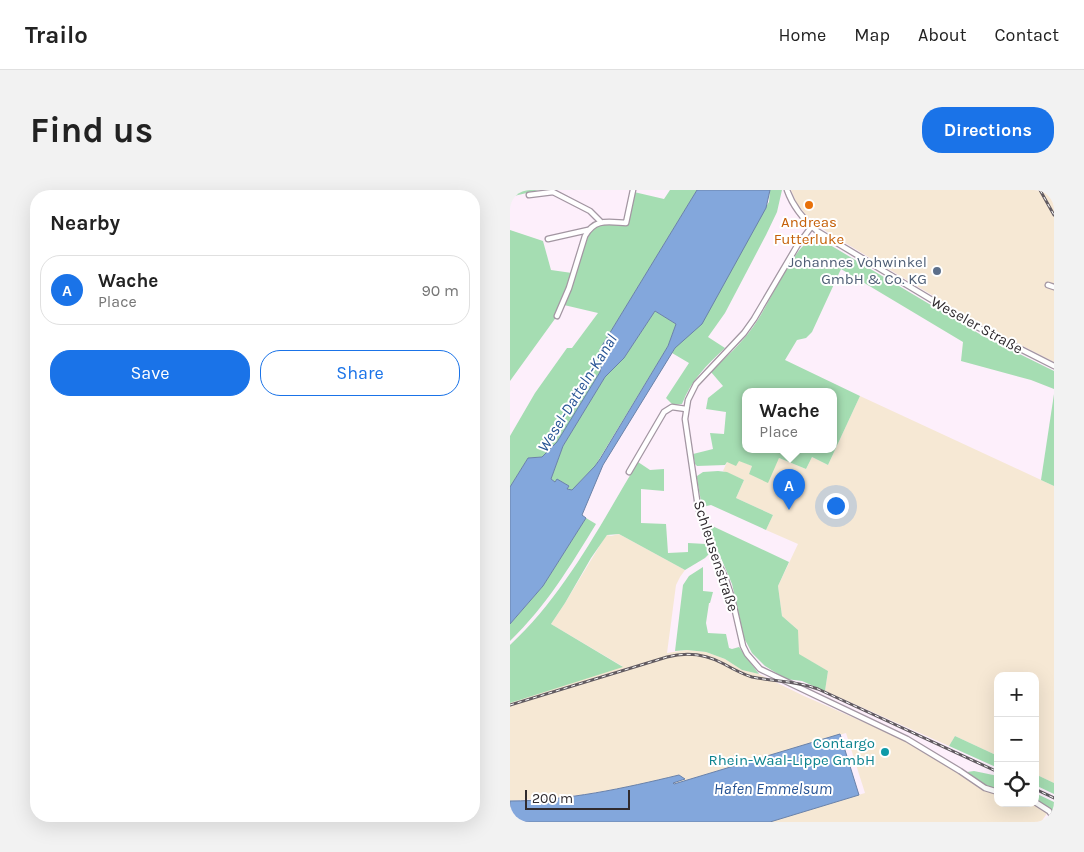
<!DOCTYPE html>
<html lang="en">
<head>
<meta charset="utf-8">
<style>
  :root { --surface:#fff; --page:#f2f2f2; --text:#222; --muted:#767676; --line:#e0e0e0; --accent:#1a73e8 }
  body { margin:0; font-family:Karla,sans-serif; background:var(--page); color:var(--text) }
  .controls { position:absolute; right:15px; bottom:15px; display:grid; overflow:hidden; border-radius:10px; box-shadow:0 5px 20px #0002 }
  .controls button { width:45px; height:45px; display:grid; place-items:center; padding:0; border:0; border-bottom:1px solid var(--line); background:var(--surface); color:var(--text); font:25px sans-serif }
  .scale { position:absolute; left:15px; bottom:12px; width:105px; box-sizing:border-box; padding-left:5px; border:2px solid #302b2f; border-top:0; font-size:14px; line-height:18px; white-space:nowrap; color:#302b2f; -webkit-text-stroke:4px #fff; paint-order:stroke }
  .you { position:absolute; left:325px; top:315px; width:18px; height:18px; margin:-12px; border:4px solid #fff; border-radius:50%; background:#1a73e8; box-shadow:0 0 0 8px #1a73e833 }
  .badge { display:grid; place-items:center; width:32px; height:32px; border-radius:50%; background:var(--accent); color:#fff; font-size:16px; font-weight:700 }
  .pin { position:absolute; translate:-50% -41px; filter:drop-shadow(0 1px 2px #0008) }
  .pin::after { content:''; position:absolute; top:26px; width:18px; height:15px; background:inherit; clip-path:polygon(0 0,100% 0,50% 100%) }
  .popup { position:absolute; left:232px; top:198px; width:95px; height:65px; box-sizing:border-box; display:grid; place-content:center; border-radius:10px; background:var(--surface); filter:drop-shadow(0 1px 4px #0005); font-size:16px; white-space:nowrap; color:var(--muted) }
  .popup b { font-size:19px; color:var(--text) }
  .popup::after { content:''; position:absolute; left:50%; top:100%; margin-left:-10px; border:10px solid transparent; border-top-color:var(--surface) }
  .list { margin:0; padding:0; list-style:none }
  h2 { display:flex; justify-content:space-between; align-items:center; height:65px; margin:0; padding:0 20px; font-size:21px }
  h2 small { font-size:16px; font-weight:400; color:var(--muted) }
  .list li { display:grid; grid-template-columns:32px 1fr auto; gap:15px; align-items:center; box-sizing:border-box; height:70px; margin:0 10px 10px; padding:0 10px; border:1px solid var(--line); border-radius:20px }
  .list b { display:block; font-size:19px; white-space:nowrap }
  .list p { margin:0; font-size:16px; white-space:nowrap; color:var(--muted) }
  .list em { font-size:16px; font-style:normal; color:var(--muted) }
  .actions { display:flex; gap:10px; padding:15px 20px }
  .actions a { flex:1; padding:11px 0; border:1px solid var(--accent); border-radius:20px; text-align:center; font-size:18px; color:var(--accent) }
  .actions .main { background:var(--accent); color:#fff }
  .icon { flex:none; width:28px; height:28px; fill:none; stroke:currentColor; stroke-width:2; stroke-linecap:round; stroke-linejoin:round }
  .map { position:relative; flex:none; width:544px; height:632px; overflow:hidden; border-radius:20px }
  header { display:flex; align-items:center; gap:30px; box-sizing:border-box; height:70px; padding:0 25px; background:var(--surface); border-bottom:1px solid var(--line) }
  header strong { font-size:24px }
  nav { display:flex; gap:28px; margin-inline-start:auto; font-size:18px }
  .intro { display:flex; align-items:center; justify-content:space-between; box-sizing:border-box; height:120px; padding:0 30px }
  h1 { margin:0; font-size:35px }
  .button { padding:12px 22px; border-radius:20px; background:var(--accent); color:#fff; font-size:18px; font-weight:700 }
  main { display:flex; gap:30px; padding:0 30px }
  aside { flex:1; background:var(--surface); border-radius:20px; box-shadow:0 5px 20px #0002 }
  .map>svg:first-child { display:block }
  .industrial { fill:#f6e8d4 }
  .green { fill:#a5ddb2; fill-rule:evenodd }
  .water { fill:#83a7dc; stroke:#6a82a8; fill-rule:evenodd }
  .lines { fill:none; stroke-linecap:round; stroke-linejoin:round }
  .minor-casing { stroke:#a396a2; stroke-width:7 }
  .minor { stroke:#fff; stroke-width:4.5 }
  .rail-casing { stroke:#625b61; stroke-width:3 }
  .rail { stroke:#fff; stroke-width:1; stroke-dasharray:4; stroke-linecap:butt }
  .food-dot { fill:#e8710a; stroke:#fff; stroke-width:2 }
  .service-dot { fill:#5c6f8a; stroke:#fff; stroke-width:2 }
  .culture-dot { fill:#0f9aa8; stroke:#fff; stroke-width:2 }
  .labels { text-anchor:middle; dominant-baseline:central; stroke-width:4; stroke-linejoin:round; paint-order:stroke }
  .food-label { font-size:15px; fill:#c56008; stroke:#fff }
  .service-label { font-size:15px; fill:#4e5e75; stroke:#fff; text-anchor:end }
  .street-label { font-size:15px; fill:#302b2f; stroke:#fff }
  .culture-label { font-size:15px; fill:#0d838f; stroke:#fff; text-anchor:end }
  .water-label { font-size:16px; font-style:italic; fill:#265394; stroke:#fff }
</style>
</head>
<body>
<header>
<strong>Trailo</strong>
<nav><a>Home</a><a>Map</a><a>About</a><a>Contact</a></nav>
</header>
<div class="intro"><h1>Find us</h1><a class="button">Directions</a></div>
<main>
<aside>
<h2>Nearby<small></small></h2>
<ul class="list">
<li><span class="badge">A</span><div><b>Wache</b><p>Place</p></div><em>90 m</em></li>
</ul>
<div class="actions"><a class="main">Save</a><a>Share</a></div>
</aside>
<div class="map">
<svg width="544" height="632" viewBox="0 0 544 632">
  <rect width="100%" height="100%" fill="#fdeffb"/>
  <!-- industrial -->
  <g class="industrial">
    <polygon points="281,0 544,0 544,172 470,134 317,42 297,26 287,14"/>
    <polygon points="350,206 544,296 544,593 525,584 525,486 488,486 488,566 445,546 439,556 315,501 318,481 288,464 288,440 272,426 268,396 288,354 256,340 263,325 226,308 234,290 213,281 217,272 229,270 242,276 239,284 269,268 296,279 302,267 318,275"/>
    <polygon points="109,344 175,380 170,387 166,395 157,463 177,460 196,462 215,469 232,480 249,484 294,506 397,551 488,603 488,613 524,613 538,622 531,632 260,632 355,603 336,543 163,594 163,593 175,589 169,585 122,596 71,605 0,611 0,513 112,476 41,434 55,413 95,347 97,345 101,346"/>
  </g>
  <!-- green -->
  <g class="green">
    <polygon points="0,0 45,0 43,2 29,0 0,7"/>
    <polygon points="160,0 187,0 90,159 93,167 90,182 47,252 32,267 18,268 0,297 0,246 25,203 57,158 62,158 88,123 54,115 79,42 91,33 117,34 124,2 154,9"/>
    <path d="M260,0H272L267,22L256,45L215,123L198,147L215,158C197,175 181,190 172,214L163,215L156,208L179,173L162,163L259,12Z"/>
    <polygon points="0,40 33,51 41,80 62,83 47,126 0,191"/>
    <path d="M303,48L310,49L473,146L544,181V199L521,190L451,171L453,152L331,79L302,142L296,148L287,150L275,170L350,206L318,275L302,267L296,279L269,268L258,293L239,284L242,276L229,271L226,276L217,272L215,275L187,276L185,274L183,264L203,259L200,243L214,244L216,222L196,219L198,208L213,196L201,182C215,168 231,154 243,137C258,117 283,57 303,48ZM323,201V259H235V201Z"/>
    <polygon points="145,121 166,134 158,156 85,276 62,300 57,299 59,296 47,289 45,292 41,289 53,256 95,187 114,168"/>
    <polygon points="544,204 544,296 531,290"/>
    <path d="M128,272L140,280L154,279V301L131,299V333L156,334L158,363L178,362V353L196,354L199,364L195,368L175,380L109,344L97,345L81,368L55,413L41,434L113,477L0,513V455C55,404 90,335 128,272Z"/>
    <polygon points="208,281 217,282 234,290 226,308 263,325 256,340 201,315 192,317 187,289 187,286 193,282"/>
    <path d="M76,328L86,334C59,378 37,415 0,451V434L33,396Z"/>
    <polygon points="196,333 279,372 268,396 272,426 288,440 289,464 318,481 315,501 292,491 276,489 255,476 242,463 234,448 222,394"/>
    <polygon points="193,377 193,401 203,402 200,413 199,413 196,433 198,443 216,444 219,458 222,459 229,457 249,484 232,480 215,469 196,462 177,460 165,461 173,395 179,386"/>
    <polygon points="445,546 488,566 488,578 439,556"/>
    <polygon points="464,581 488,586 488,600 476,597 457,582"/>
    <polygon points="525,584 544,593 544,604 525,595"/>
    <polygon points="525,603 544,612 544,626 525,610"/>
  </g>
  <!-- water -->
  <g class="water">
    <path d="M187,0H260L256,18L192,134L165,158L93,275L72,325L76,328L33,396L0,434V297L18,268L32,267L47,252L90,182L93,167L90,159ZM145,121L166,134L158,156L90,269L85,276L62,300L57,299L59,296L47,289L45,292L41,289L53,256L95,187L114,168Z"/>
    <path d="M330,544L349,605L260,632H0V611C56,611 115,598 169,585L175,589L163,593L164,594Z"/>
  </g>
  <g class="lines">
    <!-- minor casing -->
    <g class="minor-casing">
      <g id="minor">
        <path d="M277,0C283,17 294,30 307,41L467,137L544,176"/>
        <polyline points="19,5 43,2 80,21 90,31"/>
        <polyline points="302,36 287,56 244,129 234,143 186,194 178,210 175,229 188,317 202,360 215,387 222,408 233,456 237,464 250,479 397,549 450,581 475,598 488,602"/>
        <polyline points="38,49 78,40"/>
        <polyline points="538,95 544,97"/>
        <path d="M47,126L59,98L75,46C85,28 98,32 116,33L123,0"/>
        <polyline points="119,282 154,222 162,217 176,219"/>
        <polyline points="525,612 539,621 544,628"/>
      </g>
    </g>
    <!-- minor -->
    <use href="#minor" class="minor"/>
    <!-- rail casing -->
    <g class="rail-casing">
      <g id="rail">
        <polyline points="530,0 544,25"/>
        <path d="M0,515L157,467C176,462 196,464 214,474C223,479 232,484 242,487C265,492 284,490 308,499L488,582"/>
        <polyline points="525,599 544,608"/>
      </g>
    </g>
    <!-- rail -->
    <use href="#rail" class="rail"/>
  </g>
  <!-- markers -->
  <circle class="food-dot" cx="299" cy="15" r="5"/>
  <circle class="service-dot" cx="427" cy="81" r="5"/>
  <circle class="culture-dot" cx="375" cy="562" r="5"/>
  <g class="labels">
    <!-- food labels -->
    <g class="food-label">
      <text x="299" y="32">Andreas<tspan x="299" dy="17">Futterluke</tspan></text>
    </g>
    <!-- service labels -->
    <g class="service-label">
      <text x="417" y="72">Johannes Vohwinkel<tspan x="417" dy="17">GmbH &amp; Co. KG</tspan></text>
    </g>
    <!-- street labels -->
    <g class="street-label">
      <text transform="translate(467 135) rotate(29)">Weseler Straße</text>
      <text transform="translate(206 366) rotate(72)">Schleusenstraße</text>
    </g>
    <!-- culture labels -->
    <g class="culture-label">
      <text x="365" y="553">Contargo<tspan x="365" dy="17">Rhein-Waal-Lippe GmbH</tspan></text>
    </g>
    <!-- water labels -->
    <g class="water-label">
      <text transform="translate(67 203) rotate(-58)">Wesel-Datteln-Kanal</text>
      <text x="263" y="598">Hafen Emmelsum</text>
    </g>
  </g>
</svg>
<div class="controls">
<button>+</button>
<button>−</button>
<button><svg class="icon" aria-label="locate" viewBox="0 0 24 24"><circle cx="12" cy="12" r="6"/><path d="M12 2v4M12 18v4M2 12h4M18 12h4"/></svg></button>
</div>
<div class="scale">200 m</div>
<div class="you"></div>
<div class="pin badge" style="left:279px;top:320px">A</div>
<div class="popup"><b>Wache</b>Place</div>
</div>
</main>
</body>
</html>
